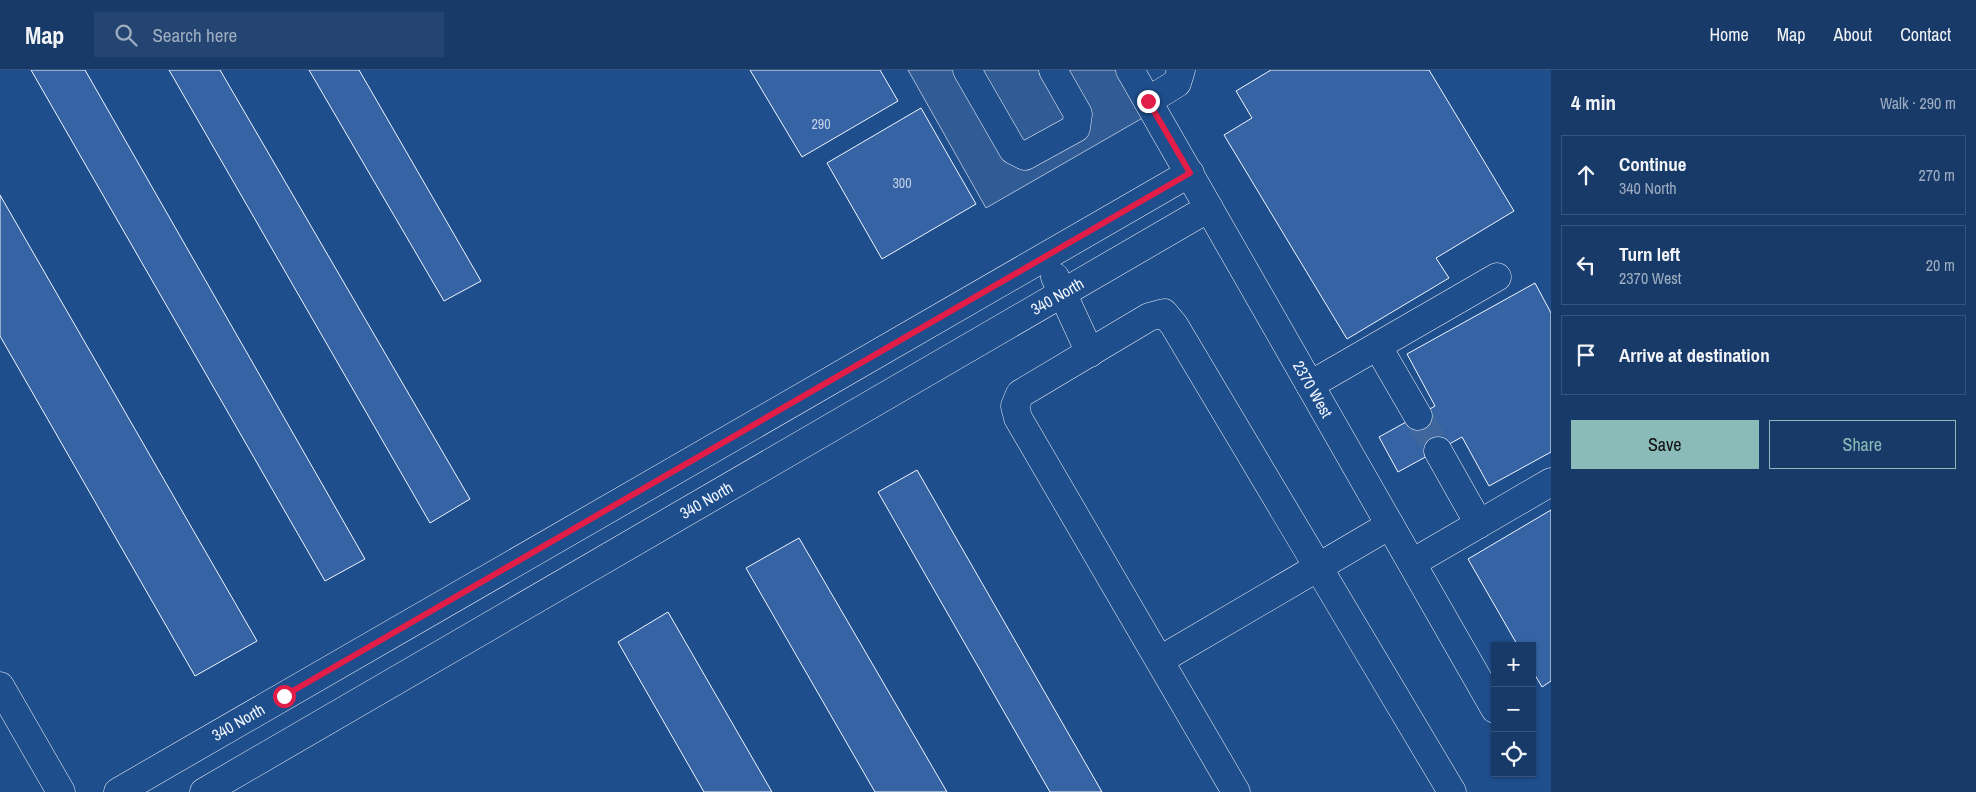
<!DOCTYPE html>
<html lang="en">
<head>
<meta charset="utf-8">
<style>
  :root { --surface:#173a69; --page:#244571; --text:#f1f3f6; --muted:#9eadc0; --line:#36547d; --accent:#8bbbb9 }
  body { margin:0; font-family:"Archivo Narrow",sans-serif; background:var(--page); color:var(--text) }
  .controls { position:absolute; right:15px; bottom:15px; display:grid; overflow:hidden; border-radius:0px; box-shadow:0 1px 4px #0004 }
  .controls button { width:45px; height:45px; display:grid; place-items:center; padding:0; border:0; border-bottom:1px solid var(--line); background:var(--surface); color:var(--text); font:25px sans-serif }
  .stop { position:absolute; width:15px; height:15px; margin:-11px; border:4px solid #e11d48; border-radius:50%; background:#fff }
  .stop.end { background:#e11d48; border-color:#fff; box-shadow:0 1px 5px #0008 }
  .list { margin:0; padding:0; list-style:none }
  h2 { display:flex; justify-content:space-between; align-items:center; height:65px; margin:0; padding:0 20px; font-size:21px }
  h2 small { font-size:16px; font-weight:400; color:var(--muted) }
  .list li { display:grid; grid-template-columns:32px 1fr auto; gap:15px; align-items:center; box-sizing:border-box; height:80px; margin:0 10px 10px; padding:0 10px; border:1px solid var(--line); border-radius:0px }
  .list b { display:block; font-size:19px; white-space:nowrap }
  .list p { margin:0; font-size:16px; white-space:nowrap; color:var(--muted) }
  .list em { font-size:16px; font-style:normal; color:var(--muted) }
  .actions { display:flex; gap:10px; padding:15px 20px }
  .actions a { flex:1; padding:11px 0; border:1px solid var(--accent); border-radius:0px; text-align:center; font-size:18px; color:var(--accent) }
  .actions .main { background:var(--accent); color:#111 }
  .icon { flex:none; width:28px; height:28px; fill:none; stroke:currentColor; stroke-width:2; stroke-linecap:round; stroke-linejoin:round }
  .map { position:relative; flex:none; width:1551px; height:722px; overflow:hidden }
  header { display:flex; align-items:center; gap:30px; box-sizing:border-box; height:70px; padding:0 25px; background:var(--surface); border-bottom:1px solid var(--line) }
  header strong { font-size:24px }
  nav { display:flex; gap:28px; margin-inline-start:auto; font-size:18px }
  .search { width:350px; height:45px; background:var(--page); display:flex; align-items:center; gap:12px; box-sizing:border-box; padding:0 18px; border-radius:0px; color:var(--muted); font-size:19px }
  main { display:flex }
  aside { flex:1; background:var(--surface) }
  .map>svg:first-child { display:block }
  .parking { fill:#305b95; stroke:#a8bbd7 }
  .building { fill:#3563a3; stroke:#f2f6ff }
  .lines { fill:none; stroke-linecap:round; stroke-linejoin:round }
  .minor-tunnel { stroke:#3f679d; stroke-width:28; stroke-dasharray:28 14; stroke-linecap:butt }
  .minor-casing { stroke:#f2f6ff; stroke-width:29 }
  .minor { stroke:#1f4e8c; stroke-width:28 }
  .route { stroke:#e11d48; stroke-width:6 }
  .labels { text-anchor:middle; dominant-baseline:central; stroke-width:4; stroke-linejoin:round; paint-order:stroke }
  .number-label { font-size:14px; fill:#c3d1e8 }
  .street-label { font-size:16px; fill:#f2f6ff; stroke:#1f4e8c }
</style>
</head>
<body>
<header>
<strong>Map</strong>
<div class="search"><svg class="icon" aria-label="search" viewBox="0 0 24 24"><circle cx="10" cy="10" r="6"/><path d="M15 15l6 6"/></svg>Search here</div>
<nav><a>Home</a><a>Map</a><a>About</a><a>Contact</a></nav>
</header>
<main>
<div class="map">
<svg width="1551" height="722" viewBox="0 0 1551 722">
  <rect width="100%" height="100%" fill="#1f4e8c"/>
  <!-- parking -->
  <polygon class="parking" points="908,0 1119,0 1146,46 986,138"/>
  <!-- building -->
  <g class="building">
    <polygon points="31,0 85,0 365,489 325,511"/>
    <polygon points="169,0 220,0 470,429 430,453"/>
    <polygon points="309,0 359,0 481,211 444,231"/>
    <polygon points="750,0 880,0 898,31 802,87"/>
    <polygon points="1271,0 1429,0 1514,141 1436,188 1449,208 1347,269 1224,65 1252,48 1236,21"/>
    <polygon points="921,38 976,134 882,189 827,93"/>
    <polygon points="0,125 257,571 195,606 0,266"/>
    <polygon points="1535,213 1551,243 1551,382 1489,416 1462,367 1398,402 1379,367 1435,336 1407,284"/>
    <polygon points="917,400 1102,722 1050,722 878,422"/>
    <polygon points="1551,440 1551,611 1542,617 1532,600 1532,576 1518,576 1468,489"/>
    <polygon points="799,468 947,722 875,722 746,498"/>
    <polygon points="668,542 772,722 704,722 618,572"/>
  </g>
  <g class="lines">
    <!-- minor-tunnel -->
    <polyline class="minor-tunnel" points="1418,346 1438,381"/>
    <!-- minor casing -->
    <g class="minor-casing">
      <g id="minor">
        <polyline points="967,0 1013,80 1025,86 1076,58 1078,44 1053,0"/>
        <polyline points="1130,0 1495,639"/>
        <polyline points="1148,31 1177,13 1181,0"/>
        <polyline points="1055,207 1090,283"/>
        <polyline points="1378,277 1418,346"/>
        <polyline points="1310,315 1497,207"/>
        <polyline points="1438,381 1479,454"/>
        <polyline points="1412,493 1551,412"/>
        <polyline points="1160,590 1390,455"/>
        <polyline points="0,616 61,722"/>
        <polyline points="118,722 1190,103"/>
        <polyline points="204,722 1209,138"/>
        <polyline points="1236,722 1018,348 1015,336 1020,324 1149,247 1164,243 1174,255 1452,722"/>
      </g>
    </g>
    <!-- minor -->
    <use href="#minor" class="minor"/>
  </g>
  <g class="lines">
    <!-- route -->
    <polyline class="route" points="284,626 1190,103 1148,31"/>
  </g>
  <g class="labels">
    <!-- number labels -->
    <g class="number-label">
      <text x="821" y="54">290</text>
      <text x="902" y="113">300</text>
    </g>
    <!-- street labels -->
    <g class="street-label">
      <text transform="translate(1057 226) rotate(-30)">340 North</text>
      <text transform="translate(1313 319) rotate(60)">2370 West</text>
      <text transform="translate(706 430) rotate(-30)">340 North</text>
      <text transform="translate(238 652) rotate(-30)">340 North</text>
    </g>
  </g>
</svg>
<div class="controls">
<button>+</button>
<button>−</button>
<button><svg class="icon" aria-label="locate" viewBox="0 0 24 24"><circle cx="12" cy="12" r="6"/><path d="M12 2v4M12 18v4M2 12h4M18 12h4"/></svg></button>
</div>
<div class="stop" style="left:284px;top:626px"></div>
<div class="stop end" style="left:1148px;top:31px"></div>
</div>
<aside>
<h2>4 min<small>Walk · 290 m</small></h2>
<ul class="list">
<li><svg class="icon" aria-label="ahead" viewBox="0 0 24 24"><path d="M12 20V5M6 11l6-6 6 6"/></svg><div><b>Continue</b><p>340 North</p></div><em>270 m</em></li>
<li><svg class="icon" aria-label="left" viewBox="0 0 24 24"><path d="M17 20v-9H6M10 6l-5 5 5 5"/></svg><div><b>Turn left</b><p>2370 West</p></div><em>20 m</em></li>
<li><svg class="icon" aria-label="arrive" viewBox="0 0 24 24"><path d="M6 21V4h12l-3 4 3 4H6"/></svg><div><b>Arrive at destination</b></div></li>
</ul>
<div class="actions"><a class="main">Save</a><a>Share</a></div>
</aside>
</main>
</body>
</html>
